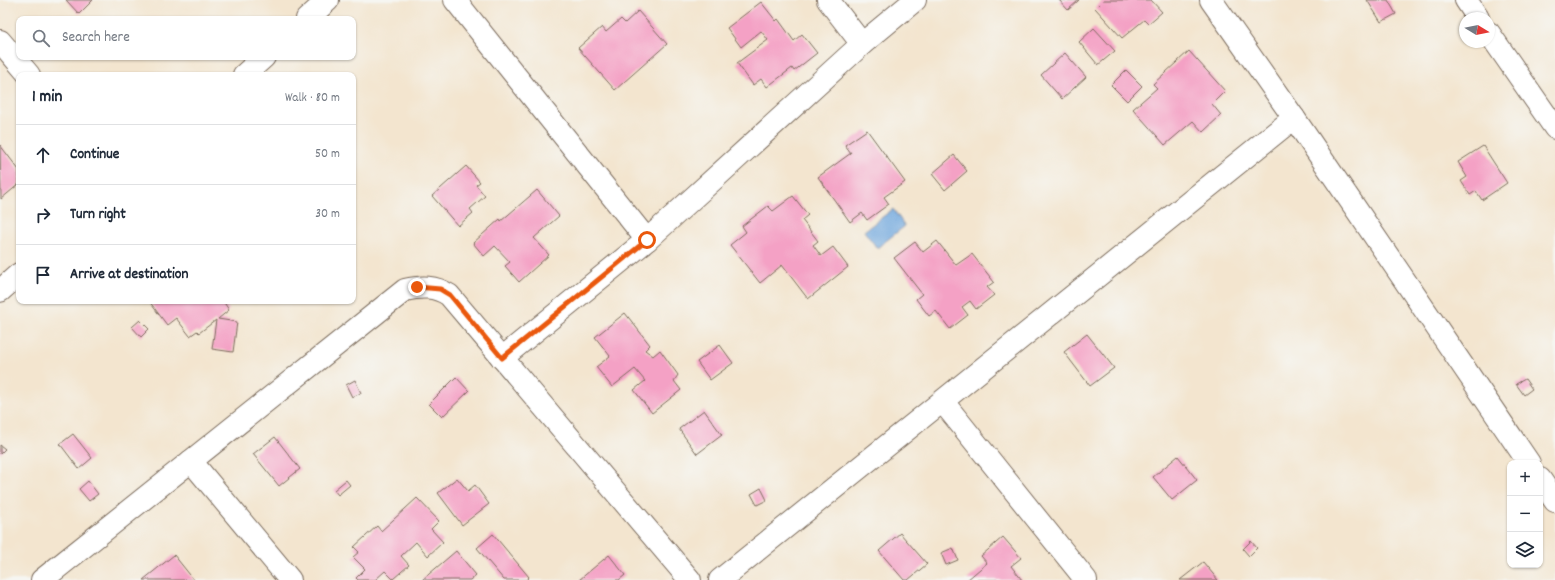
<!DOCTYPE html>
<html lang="en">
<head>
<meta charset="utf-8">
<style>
  :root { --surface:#fff; --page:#f2f2f3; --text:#1f2937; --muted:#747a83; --line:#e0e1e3 }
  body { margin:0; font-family:Dekko,sans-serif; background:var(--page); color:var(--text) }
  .controls { position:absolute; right:12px; bottom:12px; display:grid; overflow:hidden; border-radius:8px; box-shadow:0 1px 3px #0004 }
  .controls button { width:36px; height:36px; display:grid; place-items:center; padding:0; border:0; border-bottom:1px solid var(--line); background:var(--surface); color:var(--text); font:20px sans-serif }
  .compass { position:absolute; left:1459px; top:12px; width:36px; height:36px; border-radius:50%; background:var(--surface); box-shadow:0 1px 3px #0004; rotate:100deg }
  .stop { position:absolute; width:12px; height:12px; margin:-9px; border:3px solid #ea580c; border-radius:50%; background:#fff }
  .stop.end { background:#ea580c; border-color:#fff; box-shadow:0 1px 4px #0008 }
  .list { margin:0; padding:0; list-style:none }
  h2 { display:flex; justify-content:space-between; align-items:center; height:52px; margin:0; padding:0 16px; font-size:17px }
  h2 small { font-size:13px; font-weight:400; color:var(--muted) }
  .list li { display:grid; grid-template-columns:26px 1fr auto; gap:12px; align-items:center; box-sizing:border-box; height:60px; padding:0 16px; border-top:1px solid var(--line) }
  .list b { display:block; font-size:15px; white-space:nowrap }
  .list em { font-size:13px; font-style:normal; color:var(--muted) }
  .icon { flex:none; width:22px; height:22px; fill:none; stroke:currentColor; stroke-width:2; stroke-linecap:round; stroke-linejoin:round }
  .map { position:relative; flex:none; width:1555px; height:580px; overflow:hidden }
  .search { position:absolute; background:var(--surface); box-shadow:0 1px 3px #0004; left:16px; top:16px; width:340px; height:44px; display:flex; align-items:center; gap:10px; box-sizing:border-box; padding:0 14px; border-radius:8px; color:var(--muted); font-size:15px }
  .panel { position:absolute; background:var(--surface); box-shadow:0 1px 3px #0004; left:16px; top:72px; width:340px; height:232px; border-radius:8px }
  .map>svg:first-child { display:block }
  .water { fill:#6ea6dd; stroke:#54687e }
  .building { fill:#f4a1c5 }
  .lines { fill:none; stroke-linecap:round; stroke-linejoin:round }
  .minor-casing { stroke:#7b6b5c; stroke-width:24 }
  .minor { stroke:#fff; stroke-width:22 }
  .route { stroke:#ea580c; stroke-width:5 }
</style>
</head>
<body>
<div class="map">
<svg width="1555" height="580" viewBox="0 0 1555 580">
  <rect width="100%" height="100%" fill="#f6f6f2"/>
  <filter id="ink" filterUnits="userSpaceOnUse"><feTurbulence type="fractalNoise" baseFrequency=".025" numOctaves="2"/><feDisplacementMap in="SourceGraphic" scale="8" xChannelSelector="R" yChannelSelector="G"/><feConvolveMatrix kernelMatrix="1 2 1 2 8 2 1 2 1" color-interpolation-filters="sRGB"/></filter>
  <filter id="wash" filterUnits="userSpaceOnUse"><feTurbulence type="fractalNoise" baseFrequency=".012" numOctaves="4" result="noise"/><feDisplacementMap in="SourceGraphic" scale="16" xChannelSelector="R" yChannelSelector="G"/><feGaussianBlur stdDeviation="0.9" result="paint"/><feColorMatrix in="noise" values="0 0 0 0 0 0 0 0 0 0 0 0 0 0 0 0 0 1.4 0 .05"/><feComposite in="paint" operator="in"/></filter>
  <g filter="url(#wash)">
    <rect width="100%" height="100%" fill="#f3e5cf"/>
    <!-- water -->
    <polygon class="water" points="893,209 905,226 877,248 864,231"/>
    <g id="blocks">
      <!-- building -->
      <g class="building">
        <polygon points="66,0 93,0 79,14"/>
        <polygon points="1059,0 1079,0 1068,10"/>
        <polygon points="1103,0 1151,0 1162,12 1148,24 1144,20 1122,38 1095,8"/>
        <polygon points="1367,0 1388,0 1396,14 1381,22"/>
        <polygon points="761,2 776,21 778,19 794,41 802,34 817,53 794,71 792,68 767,87 761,79 753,85 737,63 768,40 761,31 741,47 727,28"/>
        <polygon points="638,11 667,44 615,90 578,48 602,27 606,32 621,19 625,23"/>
        <polygon points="1094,28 1115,51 1098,65 1079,42"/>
        <polygon points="1189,51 1225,91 1212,104 1221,115 1203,132 1193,121 1165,145 1133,109 1157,88 1153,84"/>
        <polygon points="1065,53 1086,77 1062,99 1041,75"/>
        <polygon points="1126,70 1142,86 1127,101 1111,85"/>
        <polygon points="867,130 905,182 884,197 889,204 867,220 862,213 850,222 818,177 851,153 845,145"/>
        <polygon points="0,145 19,170 19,184 1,199"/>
        <polygon points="1483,146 1507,183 1482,200 1476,191 1470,195 1461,181 1467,177 1458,162"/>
        <polygon points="954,155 967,171 945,190 932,174"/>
        <polygon points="466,166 480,182 476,185 485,196 470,209 473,213 458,226 432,196"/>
        <polygon points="537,190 559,216 534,238 549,255 519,282 505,266 510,262 495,246 484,256 473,243 500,219 501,221"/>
        <polygon points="793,196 808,215 802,220 818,241 813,245 821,256 833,247 848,267 808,299 782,265 760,283 730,245 746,232 742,226 768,206 773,211"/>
        <polygon points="937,241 956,265 972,254 994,282 987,287 994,295 976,309 970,301 962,307 968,315 950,329 936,311 929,316 916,299 922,294 894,258 915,242 923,252"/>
        <polygon points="149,301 223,301 229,310 218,319 237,322 233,352 212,349 216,320 199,333 197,331 190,336 176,318 167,325"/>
        <polygon points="625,313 650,345 645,350 653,356 660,350 678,375 674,381 681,390 652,413 634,390 645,381 635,369 612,387 596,367 610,356 595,337"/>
        <polygon points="140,320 149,329 141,337 132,327"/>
        <polygon points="1087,334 1114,368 1090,386 1064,352"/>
        <polygon points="720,345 733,363 710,380 697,362"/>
        <polygon points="456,377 469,391 442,417 429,404"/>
        <polygon points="1525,379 1532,389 1524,395 1516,384"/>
        <polygon points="355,380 361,393 352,397 346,385"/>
        <polygon points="704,410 722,435 697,454 679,429"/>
        <polygon points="73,434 92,458 79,469 60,444"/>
        <polygon points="275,437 300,469 279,486 253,454"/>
        <polygon points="0,445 5,449 0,454"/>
        <polygon points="1178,456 1197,480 1172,500 1153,477"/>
        <polygon points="457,478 468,491 475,485 489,504 462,525 438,493"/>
        <polygon points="346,480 350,485 338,495 334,490"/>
        <polygon points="88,481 98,494 89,501 79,489"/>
        <polygon points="761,488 767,500 757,505 751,494"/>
        <polygon points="417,498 439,521 431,529 443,542 428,556 416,542 401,556 409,565 393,579 385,571 375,580 358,580 356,578 365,569 353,557 359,552 354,547 377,526 381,531"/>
        <polygon points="900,533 927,564 908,580 904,580 879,551"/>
        <polygon points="493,534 529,577 526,580 504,580 477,548"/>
        <polygon points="1003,537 1021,558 1011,566 1022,580 967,580 987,563 981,556"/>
        <polygon points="1251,541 1257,548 1249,556 1243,549"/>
        <polygon points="953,548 958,560 946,565 941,553"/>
        <polygon points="456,551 476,575 470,580 422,580"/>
        <polygon points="174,555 194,580 143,580"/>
        <polygon points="609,555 625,575 619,580 579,580"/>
        <polygon points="1203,562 1218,580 1180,580"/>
      </g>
    </g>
  </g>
  <g filter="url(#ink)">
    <use href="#blocks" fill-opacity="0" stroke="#7b6b5c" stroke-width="1"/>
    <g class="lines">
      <!-- minor casing -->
      <g class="minor-casing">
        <g id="minor">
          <polyline points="455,0 647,240"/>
          <polyline points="828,0 862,44"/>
          <polyline points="1211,0 1294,118 1529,463"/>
          <polyline points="1466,0 1478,18"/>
          <polyline points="307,19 328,0"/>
          <polyline points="1489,33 1555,128"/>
          <polyline points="0,41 29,75"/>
          <polyline points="244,75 264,57"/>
          <polyline points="0,291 19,274"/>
          <polyline points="502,358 647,240 862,44 915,0"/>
          <polyline points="943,402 1086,580"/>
          <polyline points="191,461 290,580"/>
          <polyline points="1540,479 1555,501"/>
          <path d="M42,580L405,290C422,286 435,286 449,295L690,580"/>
          <polyline points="720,580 1294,118"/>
        </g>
      </g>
      <!-- minor -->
      <use href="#minor" class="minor"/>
    </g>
  </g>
  <g class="lines" filter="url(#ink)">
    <!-- route -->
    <polyline class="route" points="417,287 440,289 450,295 502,358 647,240"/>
  </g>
</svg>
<div class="controls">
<button>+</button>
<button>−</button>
<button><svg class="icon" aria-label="layers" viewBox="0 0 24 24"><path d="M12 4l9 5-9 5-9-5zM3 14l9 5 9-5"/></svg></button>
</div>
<svg class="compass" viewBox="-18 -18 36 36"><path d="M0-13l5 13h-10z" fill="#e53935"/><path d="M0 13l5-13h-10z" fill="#747a83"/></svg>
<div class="stop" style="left:647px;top:240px"></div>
<div class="stop end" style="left:417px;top:287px"></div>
<div class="search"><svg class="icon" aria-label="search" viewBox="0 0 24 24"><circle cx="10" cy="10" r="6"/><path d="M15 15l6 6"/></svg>Search here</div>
<section class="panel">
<h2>1 min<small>Walk · 80 m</small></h2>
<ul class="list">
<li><svg class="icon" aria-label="ahead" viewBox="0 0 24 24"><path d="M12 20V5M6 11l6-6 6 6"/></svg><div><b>Continue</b></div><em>50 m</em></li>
<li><svg class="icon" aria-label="right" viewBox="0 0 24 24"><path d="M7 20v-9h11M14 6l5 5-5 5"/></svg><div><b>Turn right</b></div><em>30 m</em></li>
<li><svg class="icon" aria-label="arrive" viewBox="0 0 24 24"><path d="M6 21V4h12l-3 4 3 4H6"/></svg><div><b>Arrive at destination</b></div></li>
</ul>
</section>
</div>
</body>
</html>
